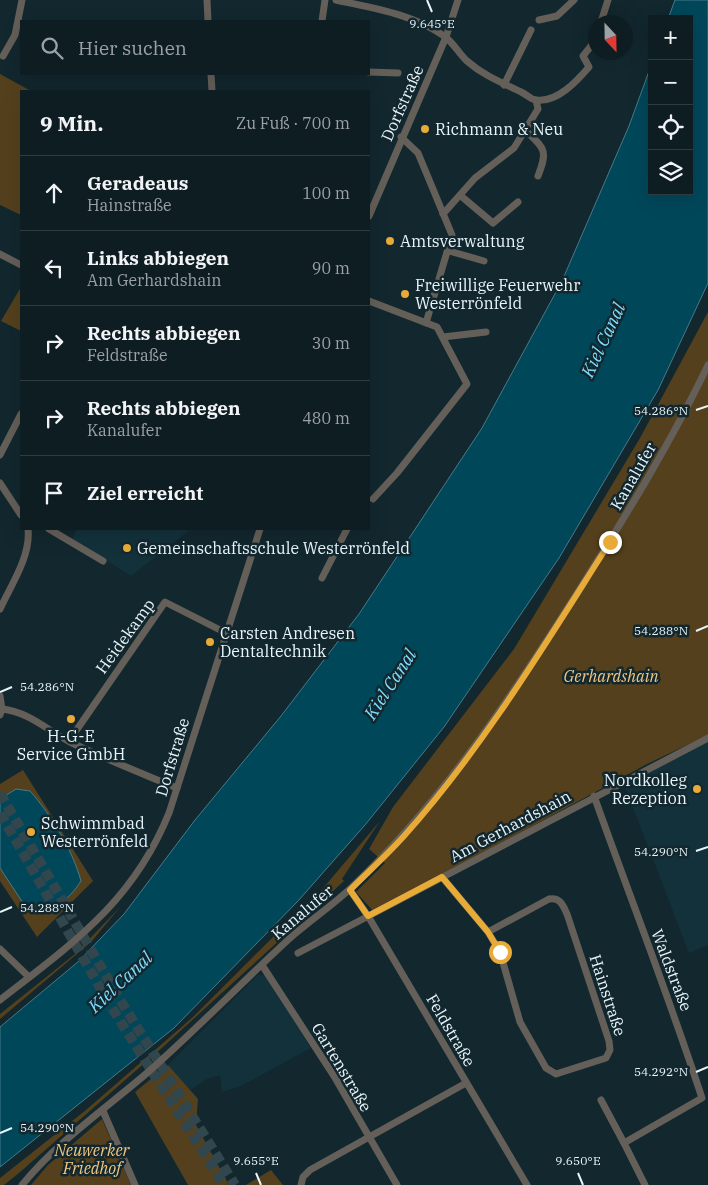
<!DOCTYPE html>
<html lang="de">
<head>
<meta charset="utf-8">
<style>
  :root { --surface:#0e1d22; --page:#1c2a2f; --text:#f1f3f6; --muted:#9ba2a5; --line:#2e3b40 }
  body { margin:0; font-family:"IBM Plex Serif",serif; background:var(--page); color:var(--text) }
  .controls { position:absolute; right:15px; top:15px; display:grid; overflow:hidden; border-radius:0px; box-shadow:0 5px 20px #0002 }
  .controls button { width:45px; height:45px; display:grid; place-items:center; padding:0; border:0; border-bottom:1px solid var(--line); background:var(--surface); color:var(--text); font:25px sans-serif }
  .compass { position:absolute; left:588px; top:15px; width:45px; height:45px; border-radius:50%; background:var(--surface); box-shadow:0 5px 20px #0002; rotate:158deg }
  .stop { position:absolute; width:15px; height:15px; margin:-11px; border:4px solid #e8ab37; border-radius:50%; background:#fff }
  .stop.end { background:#e8ab37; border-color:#fff; box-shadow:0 1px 5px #0008 }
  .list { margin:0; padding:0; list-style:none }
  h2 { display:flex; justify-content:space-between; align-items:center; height:65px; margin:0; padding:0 20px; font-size:21px }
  h2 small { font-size:16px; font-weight:400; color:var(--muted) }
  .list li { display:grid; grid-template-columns:32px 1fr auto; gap:15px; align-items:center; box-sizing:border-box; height:75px; padding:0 20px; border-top:1px solid var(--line) }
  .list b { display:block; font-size:19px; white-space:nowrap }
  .list p { margin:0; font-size:16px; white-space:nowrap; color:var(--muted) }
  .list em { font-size:16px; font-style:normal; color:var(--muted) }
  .icon { flex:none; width:28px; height:28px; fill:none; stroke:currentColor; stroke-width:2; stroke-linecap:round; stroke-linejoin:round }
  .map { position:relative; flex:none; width:708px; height:1185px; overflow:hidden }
  .search { position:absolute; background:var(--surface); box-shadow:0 5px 20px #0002; left:20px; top:20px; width:350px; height:55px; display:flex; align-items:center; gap:12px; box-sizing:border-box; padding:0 18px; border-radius:0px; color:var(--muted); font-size:19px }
  .panel { position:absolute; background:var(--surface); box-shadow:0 5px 20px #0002; left:20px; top:90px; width:350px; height:440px; border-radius:0px }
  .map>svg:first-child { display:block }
  .built { fill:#13313b }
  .green { fill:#54401d }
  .water { fill:#00475a; stroke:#467b8a }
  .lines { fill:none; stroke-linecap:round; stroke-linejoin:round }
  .highway-tunnel { stroke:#32464d; stroke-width:10; stroke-dasharray:10 5; stroke-linecap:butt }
  .minor { stroke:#645f58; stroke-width:7 }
  .route { stroke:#e8ab37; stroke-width:6 }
  .ticks { fill:none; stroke:#e8f5fa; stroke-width:2 }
  .poi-dot { fill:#e8ab37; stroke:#12272e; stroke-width:2 }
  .labels { text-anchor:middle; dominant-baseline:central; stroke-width:5; stroke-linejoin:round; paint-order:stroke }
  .street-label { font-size:16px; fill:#e8f5fa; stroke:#12272e }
  .poi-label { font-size:16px; fill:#e8f5fa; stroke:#12272e; text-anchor:start }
  .park-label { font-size:16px; font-style:italic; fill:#f1c782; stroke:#12272e }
  .water-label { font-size:18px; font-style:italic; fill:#81ddff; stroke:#12272e }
  .ticks-label { font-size:12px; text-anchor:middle; fill:#e8f5fa; stroke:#12272e; stroke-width:5; stroke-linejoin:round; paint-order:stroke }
</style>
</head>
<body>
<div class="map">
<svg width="708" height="1185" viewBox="0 0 708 1185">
  <rect width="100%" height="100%" fill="#12272e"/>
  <!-- built -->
  <g class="built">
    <polygon points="77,529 191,529 131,576 72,539"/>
    <polygon points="708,740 708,945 689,953 624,784"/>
    <polygon points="258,975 265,975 311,1048 241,1086 222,1092 220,1075 207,1079 190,1090 168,1065"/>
  </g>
  <!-- green -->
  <g class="green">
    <polygon points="0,74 31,91 21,91 21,215 0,205"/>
    <polygon points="21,287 21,331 1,321"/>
    <polygon points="708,312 708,735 647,764 374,912 356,892 385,863 369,849 393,807 514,649 640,438"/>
    <polygon points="23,770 93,881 37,937 0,881 0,784"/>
    <polygon points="380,821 342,879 344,881 164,1046 19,1173 4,1185 0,1185 0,1178 86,1110 193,1017 276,934 302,913"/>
    <polygon points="121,906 91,942 0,1019 0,1014 75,954"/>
    <polygon points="168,1065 198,1099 196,1125 229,1185 188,1185 135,1092"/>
    <polygon points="102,1119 131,1185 31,1185 48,1165"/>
    <polygon points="271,1170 283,1185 246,1185"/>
  </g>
  <!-- water -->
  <g class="water">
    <polygon points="675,0 708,0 708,283 658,390 559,558 444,727 365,825 298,901 174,1028 0,1167 0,1027 79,961 124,914 195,820 281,716 359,614 482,428 562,281 629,126 652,63 652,191 689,191 689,19 668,19"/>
    <path d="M16,789L30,791C52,816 72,849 81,881C68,901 52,913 27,909L0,868V799Z"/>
  </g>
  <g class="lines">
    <!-- highway-tunnel -->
    <g class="highway-tunnel">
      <polyline points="0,793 119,998 235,1185"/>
      <polyline points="0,813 110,1005 224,1185"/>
    </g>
    <!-- minor -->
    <g class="minor">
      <polyline points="207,0 208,21"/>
      <path d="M336,0C372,8 413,14 444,36C453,42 459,54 467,61C484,76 503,83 523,93C527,95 532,100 536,100C557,103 577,81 589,67L583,56L591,46L596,36"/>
      <polyline points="539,20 557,16 574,0"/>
      <polyline points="322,21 325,0"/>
      <polyline points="601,22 608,0"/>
      <polyline points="3,56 15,35 22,0"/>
      <polyline points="369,72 398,73"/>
      <polyline points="211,74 212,91"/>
      <polyline points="504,85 531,30"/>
      <path d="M526,131C545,149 548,150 538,176"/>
      <polyline points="401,137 418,153 452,235 426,323"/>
      <polyline points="461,196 493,223 518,202"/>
      <polyline points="443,214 475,178 514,148 538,109 536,100"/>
      <polyline points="369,216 446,37 458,0"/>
      <polyline points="449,251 484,261"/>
      <polyline points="0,254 21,265"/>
      <polyline points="369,301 437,327 467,384 397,473 373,499"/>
      <polyline points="443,337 486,332"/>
      <polyline points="0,455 21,414"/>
      <polyline points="0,483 21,515"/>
      <polyline points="49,529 103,561"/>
      <polyline points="322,578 347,529"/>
      <path d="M0,609C11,585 31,556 28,529"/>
      <polyline points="0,696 2,709 0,715"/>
      <path d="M2,709C29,712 47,730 70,742C105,759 141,773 177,788"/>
      <polyline points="69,741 165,602 226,633"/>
      <path d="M594,796C630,897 669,997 702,1098L624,1143L645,1185"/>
      <path d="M442,877L488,932L549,899C560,897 563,905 567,914L609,1041L610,1050L606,1058L556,1074L546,1068L520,1022L500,952L488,932"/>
      <polyline points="350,890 368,916 527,1185"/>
      <polyline points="0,949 29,977"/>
      <polyline points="298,953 708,738"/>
      <polyline points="262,965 334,1076 397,1185"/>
      <path d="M0,1000C73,943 133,902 169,813L260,529"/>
      <polyline points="601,1100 624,1143"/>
      <polyline points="103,1111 135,1185"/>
      <path d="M22,1185C57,1142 105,1109 147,1073C196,1030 241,983 289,939C309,921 332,906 352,887C442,802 510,699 576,595C623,520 670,445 708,365"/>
      <polyline points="301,1185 303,1177 310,1170 466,1083"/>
    </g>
  </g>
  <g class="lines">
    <!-- route -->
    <path class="route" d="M500,952L488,932L442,877L368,916L350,890C368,872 387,855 404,836C483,748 547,641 610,542"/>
  </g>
  <!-- ticks -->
  <path class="ticks" d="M427,0L432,12M696,410L708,406M696,631L708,626M0,692L12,687M696,851L708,847M0,912L12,907M696,1072L708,1067M0,1133L12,1128M256,1173L261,1185M578,1173L583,1185"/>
  <!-- markers -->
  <g class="poi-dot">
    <circle cx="425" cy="129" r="5"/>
    <circle cx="390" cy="241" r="5"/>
    <circle cx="405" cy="294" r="5"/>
    <circle cx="127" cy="548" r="5"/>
    <circle cx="210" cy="642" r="5"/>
    <circle cx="71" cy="719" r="5"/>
    <circle cx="697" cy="789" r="5"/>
    <circle cx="31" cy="832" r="5"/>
  </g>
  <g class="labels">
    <!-- street labels -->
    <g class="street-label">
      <text transform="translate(402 103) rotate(-66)">Dorfstraße</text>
      <text transform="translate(633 476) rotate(-60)">Kanalufer</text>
      <text transform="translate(125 636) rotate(-54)">Heidekamp</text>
      <text transform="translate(172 757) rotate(-73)">Dorfstraße</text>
      <text transform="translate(510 826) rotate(-28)">Am Gerhardshain</text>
      <text transform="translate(302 912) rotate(-40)">Kanalufer</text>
      <text transform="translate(672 970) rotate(69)">Waldstraße</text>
      <text transform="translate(608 995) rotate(72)">Hainstraße</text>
      <text transform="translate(451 1030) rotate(60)">Feldstraße</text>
      <text transform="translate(342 1067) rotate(59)">Gartenstraße</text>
    </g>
    <!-- poi labels -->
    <g class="poi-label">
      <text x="435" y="129">Richmann &amp; Neu</text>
      <text x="400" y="241">Amtsverwaltung</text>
      <text x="415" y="285">Freiwillige Feuerwehr<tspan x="415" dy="18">Westerrönfeld</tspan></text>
      <text x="137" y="548">Gemeinschaftsschule Westerrönfeld</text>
      <text x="220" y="633">Carsten Andresen<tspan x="220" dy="18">Dentaltechnik</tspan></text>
      <text x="71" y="736" text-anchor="middle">H-G-E<tspan x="71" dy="18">Service GmbH</tspan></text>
      <text x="687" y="780" text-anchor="end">Nordkolleg<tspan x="687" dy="18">Rezeption</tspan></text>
      <text x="41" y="823">Schwimmbad<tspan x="41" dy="18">Westerrönfeld</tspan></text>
    </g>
    <!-- park labels -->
    <g class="park-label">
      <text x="611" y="676">Gerhardshain</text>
      <text x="92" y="1150">Neuwerker<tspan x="92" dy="18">Friedhof</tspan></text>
    </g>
    <!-- water labels -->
    <g class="water-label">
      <text transform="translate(603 340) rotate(-65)">Kiel Canal</text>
      <text transform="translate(390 684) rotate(-57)">Kiel Canal</text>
      <text transform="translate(120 982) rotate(-43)">Kiel Canal</text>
    </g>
  </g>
  <g class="ticks-label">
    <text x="432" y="28">9.645°E</text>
    <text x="661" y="415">54.286°N</text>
    <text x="661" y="635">54.288°N</text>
    <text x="47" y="691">54.286°N</text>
    <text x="661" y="856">54.290°N</text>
    <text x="47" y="912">54.288°N</text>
    <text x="661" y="1076">54.292°N</text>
    <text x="47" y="1132">54.290°N</text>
    <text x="256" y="1165">9.655°E</text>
    <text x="578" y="1165">9.650°E</text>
  </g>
</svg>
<div class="controls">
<button>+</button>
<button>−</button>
<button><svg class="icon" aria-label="locate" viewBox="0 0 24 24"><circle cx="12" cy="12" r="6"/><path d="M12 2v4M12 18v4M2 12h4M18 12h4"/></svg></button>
<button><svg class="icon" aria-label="layers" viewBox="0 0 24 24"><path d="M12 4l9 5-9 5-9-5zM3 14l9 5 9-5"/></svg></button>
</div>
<svg class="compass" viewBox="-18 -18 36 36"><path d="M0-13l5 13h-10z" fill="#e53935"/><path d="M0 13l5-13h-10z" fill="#9ba2a5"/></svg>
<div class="stop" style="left:500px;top:952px"></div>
<div class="stop end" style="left:610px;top:542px"></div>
<div class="search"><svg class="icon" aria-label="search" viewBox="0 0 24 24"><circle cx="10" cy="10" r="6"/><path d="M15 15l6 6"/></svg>Hier suchen</div>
<section class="panel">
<h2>9 Min.<small>Zu Fuß · 700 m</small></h2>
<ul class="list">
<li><svg class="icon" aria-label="ahead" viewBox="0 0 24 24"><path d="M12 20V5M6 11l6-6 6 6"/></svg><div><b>Geradeaus</b><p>Hainstraße</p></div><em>100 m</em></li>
<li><svg class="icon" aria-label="left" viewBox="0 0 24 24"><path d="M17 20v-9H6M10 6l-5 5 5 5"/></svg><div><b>Links abbiegen</b><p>Am Gerhardshain</p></div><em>90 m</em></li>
<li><svg class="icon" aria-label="right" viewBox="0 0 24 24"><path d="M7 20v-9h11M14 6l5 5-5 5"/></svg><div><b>Rechts abbiegen</b><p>Feldstraße</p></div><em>30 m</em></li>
<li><svg class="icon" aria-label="right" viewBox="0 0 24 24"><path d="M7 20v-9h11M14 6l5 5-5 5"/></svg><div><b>Rechts abbiegen</b><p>Kanalufer</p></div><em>480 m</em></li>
<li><svg class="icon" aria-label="arrive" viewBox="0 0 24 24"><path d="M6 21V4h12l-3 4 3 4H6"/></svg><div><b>Ziel erreicht</b></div></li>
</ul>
</section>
</div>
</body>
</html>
